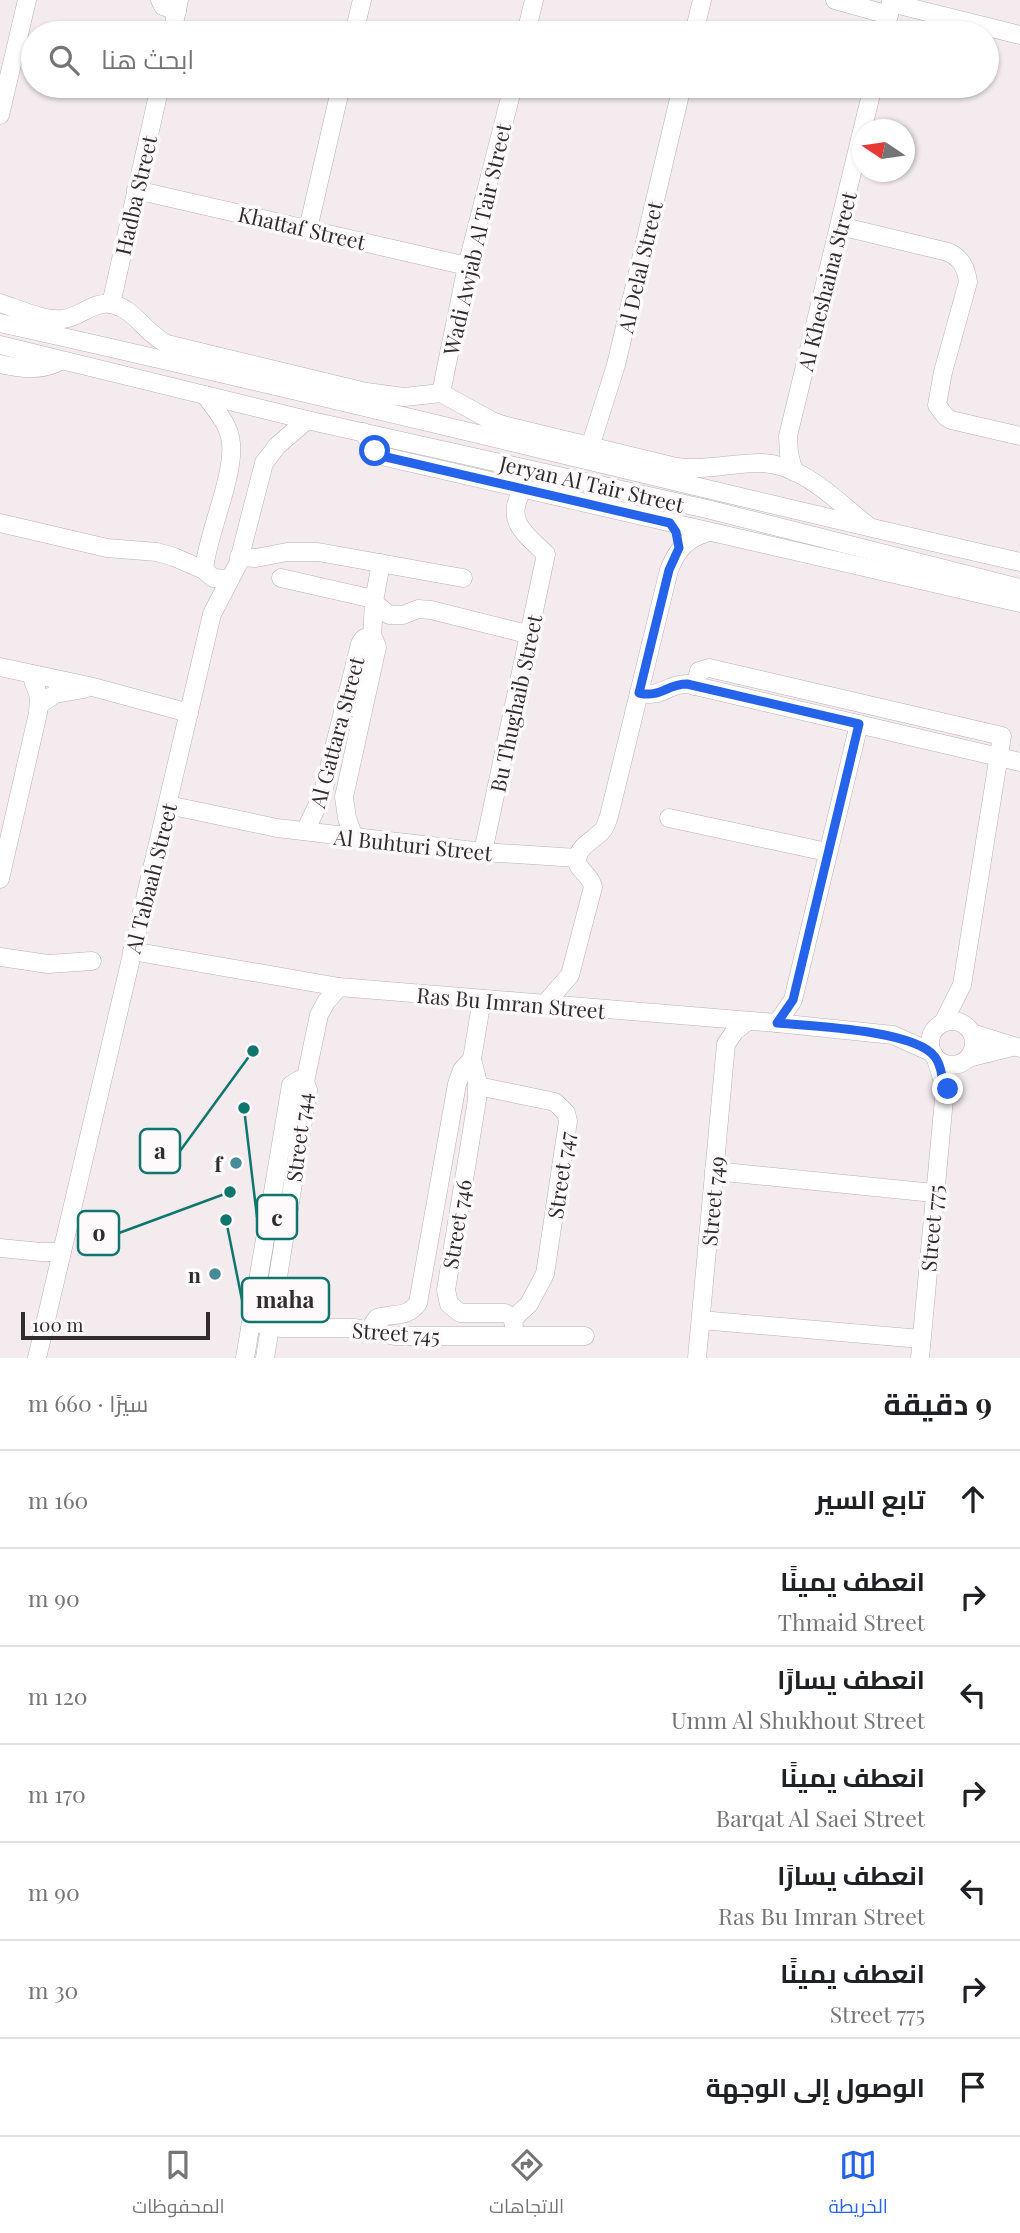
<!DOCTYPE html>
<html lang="ar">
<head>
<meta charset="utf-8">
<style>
  :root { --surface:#fff; --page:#f2f2f2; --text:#202124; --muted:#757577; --line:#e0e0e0; --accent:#2563eb }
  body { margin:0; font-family:"Playfair Display",Cairo,serif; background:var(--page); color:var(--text); direction:rtl }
  .compass { position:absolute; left:852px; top:119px; width:63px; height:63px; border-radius:50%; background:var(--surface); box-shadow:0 2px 5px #0004; rotate:283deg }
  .scale { position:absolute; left:21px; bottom:18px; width:189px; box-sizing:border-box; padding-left:7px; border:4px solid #302d2e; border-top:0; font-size:19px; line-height:24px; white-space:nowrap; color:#302d2e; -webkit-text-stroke:5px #fef9fb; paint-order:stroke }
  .stop { position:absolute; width:21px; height:21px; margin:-16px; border:5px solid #2563eb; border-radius:50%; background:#fff }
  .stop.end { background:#2563eb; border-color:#fff; box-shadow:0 2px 7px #0008 }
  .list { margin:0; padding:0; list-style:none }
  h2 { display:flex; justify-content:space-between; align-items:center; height:91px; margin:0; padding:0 28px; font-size:30px }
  h2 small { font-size:23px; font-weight:400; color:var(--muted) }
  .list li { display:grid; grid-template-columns:46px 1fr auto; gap:21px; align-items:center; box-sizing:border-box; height:98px; padding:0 28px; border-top:2px solid var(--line) }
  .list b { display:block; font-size:26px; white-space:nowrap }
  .list p { margin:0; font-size:23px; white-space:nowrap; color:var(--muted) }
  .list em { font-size:23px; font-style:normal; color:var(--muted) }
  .icon { flex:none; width:38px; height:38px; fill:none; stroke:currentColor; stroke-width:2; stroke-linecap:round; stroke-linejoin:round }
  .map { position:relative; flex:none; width:1020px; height:1358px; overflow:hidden; direction:ltr }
  .search { position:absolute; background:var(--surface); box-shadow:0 2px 5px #0004; left:21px; right:21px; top:21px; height:77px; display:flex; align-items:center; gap:18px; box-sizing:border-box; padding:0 24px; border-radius:38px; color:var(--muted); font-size:26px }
  .sheet { height:777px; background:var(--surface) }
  nav { display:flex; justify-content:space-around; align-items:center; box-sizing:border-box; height:98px; border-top:2px solid var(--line); background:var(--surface); font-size:19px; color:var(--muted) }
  nav a { display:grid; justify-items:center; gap:4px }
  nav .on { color:var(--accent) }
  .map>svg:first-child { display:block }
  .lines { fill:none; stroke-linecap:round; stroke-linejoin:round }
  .minor-casing { stroke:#b9b1b3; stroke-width:19 }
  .minor { stroke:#fff; stroke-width:18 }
  .route { stroke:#2563eb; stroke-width:9 }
  .poi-dot { fill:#468c98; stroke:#fef9fb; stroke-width:2.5 }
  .labels { text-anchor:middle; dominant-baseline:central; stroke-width:7; stroke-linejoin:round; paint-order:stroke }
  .street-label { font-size:21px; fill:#302d2e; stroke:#fef9fb }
  .poi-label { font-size:21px; font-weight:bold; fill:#302d2e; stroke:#fef9fb; text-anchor:end }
  .leader { fill:none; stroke:#0f766e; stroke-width:2.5 }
  .callout-dot { fill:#0f766e; stroke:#fef9fb; stroke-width:2.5 }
  .callout { fill:#fef9fb; stroke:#0f766e; stroke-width:2.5 }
  .callout-label { font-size:23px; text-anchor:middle; font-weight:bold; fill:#302d2e }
</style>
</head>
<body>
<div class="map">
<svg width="1020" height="1358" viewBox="0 0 1020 1358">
  <rect width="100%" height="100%" fill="#f3ebed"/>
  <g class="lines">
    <!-- minor casing -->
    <g class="minor-casing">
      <g id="minor">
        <polyline points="160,0 163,6 177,11"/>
        <polyline points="835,0 889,15"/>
        <polyline points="891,3 1020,35"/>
        <polyline points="172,33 179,0"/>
        <polyline points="354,33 362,0"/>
        <polyline points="526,33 534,0"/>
        <polyline points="694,33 702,0"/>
        <polyline points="885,33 891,3"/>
        <polyline points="0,115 27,0"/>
        <polyline points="136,190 467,266"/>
        <path d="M840,226L948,252C961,258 966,267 968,282L943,372L937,405L945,416L951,420L1020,436"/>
        <polyline points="308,229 341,86"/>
        <path d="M0,303C19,309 43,321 63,319C82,317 94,299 115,305C136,311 147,335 167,344L366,392L404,397L441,393L492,421L503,425L672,466C702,472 730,463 760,463C801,463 837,501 867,525"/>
        <polyline points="111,304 160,86"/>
        <path d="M0,323C341,398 679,485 1020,562"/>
        <polyline points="0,345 307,420 707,509 1020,588"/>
        <path d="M0,364C20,368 41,372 60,361"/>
        <polyline points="441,393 467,266 513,86"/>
        <polyline points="363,432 375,451 386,457 1020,603"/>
        <polyline points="590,447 616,365 682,86"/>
        <polyline points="794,472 789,454 788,436 873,86"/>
        <polyline points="0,523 107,548 157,552 174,557 204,570 213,578 229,579"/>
        <polyline points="239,557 256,558 287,552 318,552 463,578"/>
        <path d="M204,570C207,533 238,470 230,437C227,422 214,408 205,395"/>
        <polyline points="281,578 369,598 389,615 403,615 418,609 431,610 519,632"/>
        <polyline points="372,638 374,601 381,563"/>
        <polyline points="0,667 89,686 189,713"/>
        <polyline points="695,686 699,671 709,668 1002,736 962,985 943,1023"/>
        <path d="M639,693C663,698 666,684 687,684L1020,762"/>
        <polyline points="39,705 55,694 84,689"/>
        <polyline points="168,805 277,828 483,852 577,858"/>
        <polyline points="669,818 827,852"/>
        <path d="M305,831L322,796L360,644C363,637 368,635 374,639L377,647L344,797L347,818L354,838"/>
        <path d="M483,852L546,554C524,533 504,520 523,489"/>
        <polyline points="0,879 38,713 39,697 31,674"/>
        <polyline points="132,951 339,987 777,1023 893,1035 933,1053"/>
        <polyline points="0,957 48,964 92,961"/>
        <path d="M482,999L472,1059L477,1079V1100L446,1290L449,1304L460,1313H505C515,1317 514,1325 514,1335"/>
        <path d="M544,1005L570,975L593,887C591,875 577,870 577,860C578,846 594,840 602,831C606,827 607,821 609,816L669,570C678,548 686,539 709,532"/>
        <circle cx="952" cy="1043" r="22"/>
        <polyline points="777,1023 793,1000 859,724"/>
        <polyline points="972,1033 1020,1048"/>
        <polyline points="968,1058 1012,1047"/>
        <polyline points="305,1082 319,1015 326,1002 339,987"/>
        <polyline points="478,1086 555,1102 566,1113 568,1121 545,1274 529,1304 513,1319"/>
        <polyline points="714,1171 934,1193"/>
        <polyline points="0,1248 41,1252 62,1252"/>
        <polyline points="701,1320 921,1339"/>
        <polyline points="261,1324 281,1328 355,1328 395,1336 585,1336"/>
        <path d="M369,1330L377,1318C393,1313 408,1318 418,1303L457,1084L462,1070L472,1059"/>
        <polyline points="37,1358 212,614 238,564 264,463 277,446 307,420"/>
        <polyline points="245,1358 291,1085 299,1080 305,1082 308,1090 265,1358"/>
        <polyline points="697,1358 726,1044 735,1031 748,1021"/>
        <polyline points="920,1358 944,1099 942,1078 936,1059"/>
      </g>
    </g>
    <!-- minor -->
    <use href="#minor" class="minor"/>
  </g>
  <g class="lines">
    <!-- route -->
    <path class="route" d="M375,451L386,457L670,523L676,532L679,548L669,570L639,693C662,698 666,684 687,684L859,724L793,1000L777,1023C810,1026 916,1030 935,1057C943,1068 943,1086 944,1099L948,1089"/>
  </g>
  <!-- markers -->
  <g class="poi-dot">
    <circle cx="236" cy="1163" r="7"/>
    <circle cx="215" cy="1274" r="7"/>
  </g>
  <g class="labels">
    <!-- street labels -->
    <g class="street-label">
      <text transform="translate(135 195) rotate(-77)">Hadba Street</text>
      <text transform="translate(302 227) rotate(13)">Khattaf Street</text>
      <text transform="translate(476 239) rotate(-77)">Wadi Awjab Al Tair Street</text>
      <text transform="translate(639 267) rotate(-77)">Al Delal Street</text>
      <text transform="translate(826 281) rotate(-76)">Al Kheshaina Street</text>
      <text transform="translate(592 483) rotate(13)">Jeryan Al Tair Street</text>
      <text transform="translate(515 703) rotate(-78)">Bu Thughaib Street</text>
      <text transform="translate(336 732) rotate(-75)">Al Gattara Street</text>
      <text transform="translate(413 844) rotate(6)">Al Buhturi Street</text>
      <text transform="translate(150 878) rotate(-76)">Al Tabaah Street</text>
      <text transform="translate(511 1002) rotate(5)">Ras Bu Imran Street</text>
      <text transform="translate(298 1137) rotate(-83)">Street 744</text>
      <text transform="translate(560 1175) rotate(-82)">Street 747</text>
      <text transform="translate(712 1201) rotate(-85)">Street 749</text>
      <text transform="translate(456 1224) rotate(-81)">Street 746</text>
      <text transform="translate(931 1228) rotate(-85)">Street 775</text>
      <text transform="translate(396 1332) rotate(4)">Street 745</text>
    </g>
    <!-- poi labels -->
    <g class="poi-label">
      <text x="222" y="1163">f</text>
      <text x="201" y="1274">n</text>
    </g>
  </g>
  <!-- callouts -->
  <path class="leader" d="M253 1051L180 1151M244 1108L257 1217M230 1192L119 1233M226 1220L242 1300"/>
  <g class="callout-dot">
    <circle cx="253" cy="1051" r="7"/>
    <circle cx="244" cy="1108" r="7"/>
    <circle cx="230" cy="1192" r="7"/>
    <circle cx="226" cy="1220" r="7"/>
  </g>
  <g class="callout">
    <rect x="140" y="1129" width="40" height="44" rx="7"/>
    <rect x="257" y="1195" width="40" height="44" rx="7"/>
    <rect x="78" y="1211" width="41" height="44" rx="7"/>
    <rect x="242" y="1278" width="87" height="44" rx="7"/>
  </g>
  <g class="callout-label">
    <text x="160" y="1159">a</text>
    <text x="277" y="1226">c</text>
    <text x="99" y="1241">o</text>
    <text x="285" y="1308">maha</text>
  </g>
</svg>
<svg class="compass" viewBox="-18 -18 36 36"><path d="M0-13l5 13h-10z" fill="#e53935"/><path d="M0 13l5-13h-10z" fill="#757577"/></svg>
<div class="scale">100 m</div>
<div class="stop" style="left:375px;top:451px"></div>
<div class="stop end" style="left:948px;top:1089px"></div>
<div class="search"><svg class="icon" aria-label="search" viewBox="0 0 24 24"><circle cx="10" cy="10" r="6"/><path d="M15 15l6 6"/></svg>ابحث هنا</div>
</div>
<section class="sheet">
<h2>9 دقيقة<small>سيرًا · 660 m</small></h2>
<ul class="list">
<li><svg class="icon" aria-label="ahead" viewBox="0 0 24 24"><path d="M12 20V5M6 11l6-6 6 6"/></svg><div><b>تابع السير</b></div><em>160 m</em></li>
<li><svg class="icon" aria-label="right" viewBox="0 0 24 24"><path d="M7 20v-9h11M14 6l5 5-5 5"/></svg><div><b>انعطف يمينًا</b><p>Thmaid Street</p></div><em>90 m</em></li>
<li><svg class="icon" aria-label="left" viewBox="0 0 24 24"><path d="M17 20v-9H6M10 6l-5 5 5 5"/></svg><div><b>انعطف يسارًا</b><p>Umm Al Shukhout Street</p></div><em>120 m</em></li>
<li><svg class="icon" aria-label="right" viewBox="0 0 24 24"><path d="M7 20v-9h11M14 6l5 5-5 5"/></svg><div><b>انعطف يمينًا</b><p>Barqat Al Saei Street</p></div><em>170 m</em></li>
<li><svg class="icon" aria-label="left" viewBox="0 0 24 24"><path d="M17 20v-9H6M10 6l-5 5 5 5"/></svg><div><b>انعطف يسارًا</b><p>Ras Bu Imran Street</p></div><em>90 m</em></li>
<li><svg class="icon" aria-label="right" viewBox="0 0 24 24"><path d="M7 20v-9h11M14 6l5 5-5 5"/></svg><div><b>انعطف يمينًا</b><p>Street 775</p></div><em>30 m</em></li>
<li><svg class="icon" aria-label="arrive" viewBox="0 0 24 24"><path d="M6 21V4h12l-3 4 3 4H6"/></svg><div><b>الوصول إلى الوجهة</b></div></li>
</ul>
</section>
<nav>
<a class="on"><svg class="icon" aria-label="map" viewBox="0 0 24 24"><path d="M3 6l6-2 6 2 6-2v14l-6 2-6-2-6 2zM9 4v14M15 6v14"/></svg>الخريطة</a>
<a><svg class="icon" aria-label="directions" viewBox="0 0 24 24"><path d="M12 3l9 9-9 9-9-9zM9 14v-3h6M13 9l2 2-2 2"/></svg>الاتجاهات</a>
<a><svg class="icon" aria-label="saved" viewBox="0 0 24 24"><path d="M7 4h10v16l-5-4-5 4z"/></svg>المحفوظات</a>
</nav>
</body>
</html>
